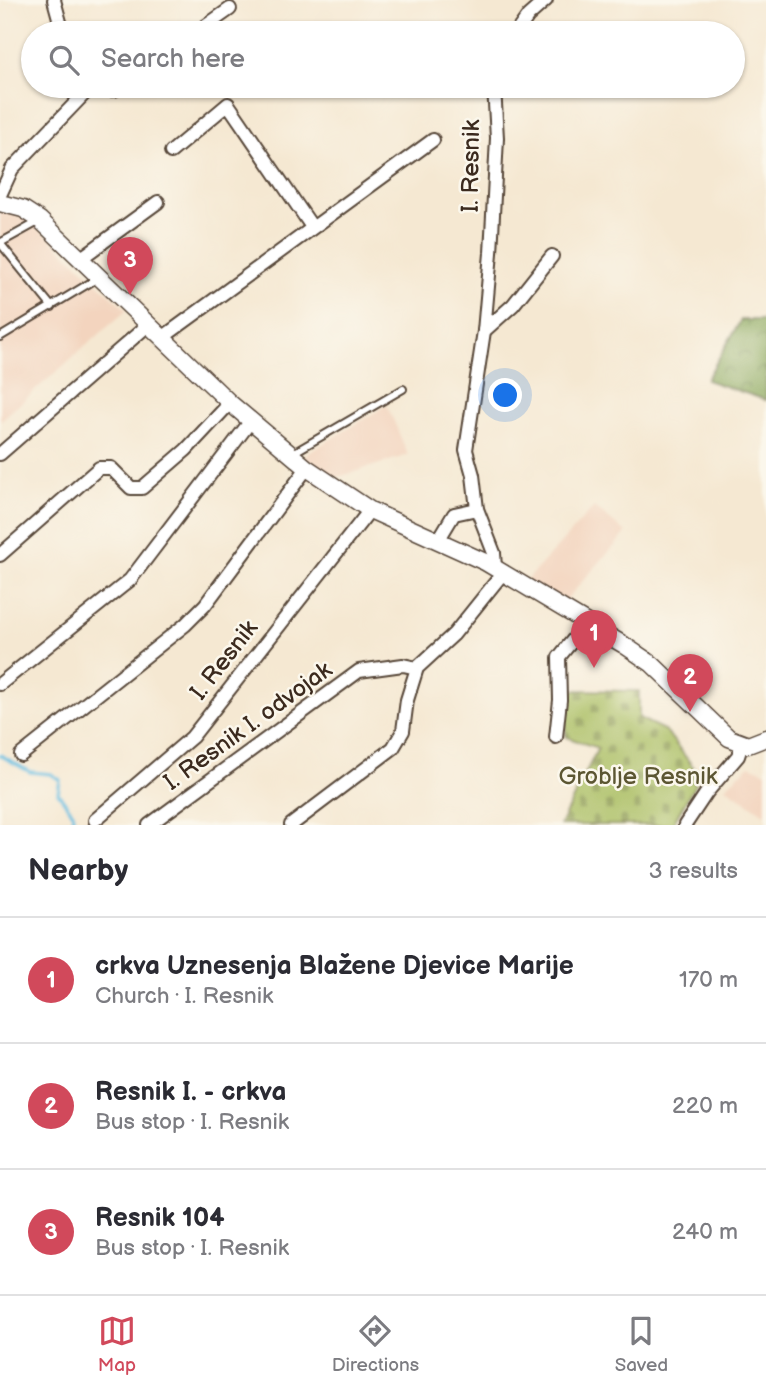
<!DOCTYPE html>
<html lang="en">
<head>
<meta charset="utf-8">
<style>
  :root { --surface:#fff; --page:#f7f7f7; --text:#2b2b33; --muted:#7c7c81; --line:#e1e1e2; --accent:#d1495b }
  body { margin:0; font-family:"Balsamiq Sans",sans-serif; background:var(--page); color:var(--text) }
  .you { position:absolute; left:506px; top:396px; width:24px; height:24px; margin:-18px; border:5px solid #fff; border-radius:50%; background:#1a73e8; box-shadow:0 0 0 10px #1a73e833 }
  .badge { display:grid; place-items:center; width:46px; height:46px; border-radius:50%; background:var(--accent); color:#fff; font-size:23px; font-weight:700 }
  .pin { position:absolute; translate:-50% -58px; filter:drop-shadow(0 2px 4px #0008) }
  .pin::after { content:''; position:absolute; top:37px; width:24px; height:21px; background:inherit; clip-path:polygon(0 0,100% 0,50% 100%) }
  .list { margin:0; padding:0; list-style:none }
  h2 { display:flex; justify-content:space-between; align-items:center; height:91px; margin:0; padding:0 28px; font-size:30px }
  h2 small { font-size:23px; font-weight:400; color:var(--muted) }
  .list li { display:grid; grid-template-columns:46px 1fr auto; gap:21px; align-items:center; box-sizing:border-box; height:126px; padding:0 28px; border-top:2px solid var(--line) }
  .list b { display:block; font-size:26px; white-space:nowrap }
  .list p { margin:0; font-size:23px; white-space:nowrap; color:var(--muted) }
  .list em { font-size:23px; font-style:normal; color:var(--muted) }
  .icon { flex:none; width:38px; height:38px; fill:none; stroke:currentColor; stroke-width:2; stroke-linecap:round; stroke-linejoin:round }
  .map { position:relative; flex:none; width:766px; height:825px; overflow:hidden }
  .search { position:absolute; background:var(--surface); box-shadow:0 2px 5px #0004; left:21px; right:21px; top:21px; height:77px; display:flex; align-items:center; gap:18px; box-sizing:border-box; padding:0 24px; border-radius:38px; color:var(--muted); font-size:26px }
  .sheet { height:469px; background:var(--surface) }
  nav { display:flex; justify-content:space-around; align-items:center; box-sizing:border-box; height:98px; border-top:2px solid var(--line); background:var(--surface); font-size:19px; color:var(--muted) }
  nav a { display:grid; justify-items:center; gap:4px }
  nav .on { color:var(--accent) }
  .map>svg:first-child { display:block }
  .built { fill:#f3d4be }
  .forest { fill:url(#forest-crowns); stroke:#60673a; stroke-width:2 }
  .cemetery { fill:url(#cemetery-stones); stroke:#727440; stroke-width:2 }
  .lines { fill:none; stroke-linecap:round; stroke-linejoin:round }
  .stream { stroke:#62bce0; stroke-width:3.5 }
  .service-casing { stroke:#574639; stroke-width:10 }
  .minor-casing { stroke:#574639; stroke-width:16 }
  .tertiary-casing { stroke:#574639; stroke-width:19 }
  .service { stroke:#fff; stroke-width:6 }
  .minor { stroke:#fff; stroke-width:12 }
  .tertiary { stroke:#fff; stroke-width:16 }
  .labels { text-anchor:middle; dominant-baseline:central; stroke-width:5; stroke-linejoin:round; paint-order:stroke }
  .street-label { font-size:24px; fill:#3b2a1e; stroke:#fbf7ec }
  .park-label { font-size:24px; fill:#5c5632; stroke:#fbf7ec }
</style>
</head>
<body>
<div class="map">
<svg width="766" height="825" viewBox="0 0 766 825">
  <defs>
    <pattern id="forest-crowns" width="20" height="18" patternUnits="userSpaceOnUse" patternTransform="scale(1.75)"><rect width="20" height="18" fill="#86a457"/><path d="M2 6a3 3 0 1 1 6 0M12 15a3 3 0 1 1 6 0" fill="none" stroke="#6f8647"/></pattern>
    <pattern id="cemetery-stones" width="16" height="16" patternUnits="userSpaceOnUse" patternTransform="scale(1.75)"><rect width="16" height="16" fill="#a9bd61"/><path d="M2 7V4a2 2 0 0 1 4 0v3zM10 15v-3a2 2 0 0 1 4 0v3z" fill="#8b9a4f"/></pattern>
  </defs>
  <rect width="100%" height="100%" fill="#fbf7ec"/>
  <filter id="ink" filterUnits="userSpaceOnUse"><feTurbulence type="fractalNoise" baseFrequency=".0143" numOctaves="2"/><feDisplacementMap in="SourceGraphic" scale="14" xChannelSelector="R" yChannelSelector="G"/><feConvolveMatrix kernelMatrix="1 2 1 2 8 2 1 2 1" color-interpolation-filters="sRGB"/></filter>
  <filter id="wash" filterUnits="userSpaceOnUse"><feTurbulence type="fractalNoise" baseFrequency=".00686" numOctaves="4" result="noise"/><feDisplacementMap in="SourceGraphic" scale="28" xChannelSelector="R" yChannelSelector="G"/><feGaussianBlur stdDeviation="1.57" result="paint"/><feColorMatrix in="noise" values="0 0 0 0 0 0 0 0 0 0 0 0 0 0 0 0 0 1.4 0 .05"/><feComposite in="paint" operator="in"/></filter>
  <g filter="url(#wash)">
    <rect width="100%" height="100%" fill="#f5e8d2"/>
    <!-- built -->
    <g class="built">
      <polygon points="0,207 31,221 127,310 0,421"/>
      <polygon points="387,405 408,455 335,478 303,456"/>
      <polygon points="594,507 626,533 562,604 525,582"/>
      <polygon points="750,765 766,772 766,815 725,787"/>
    </g>
    <!-- forest -->
    <polygon class="forest" points="741,320 766,320 766,400 706,380"/>
    <!-- cemetery -->
    <polygon class="cemetery" points="565,690 639,691 639,718 666,731 700,776 672,825 560,825 598,748 566,737"/>
    <g class="lines">
      <!-- stream -->
      <polyline class="stream" points="0,755 30,772 51,774 60,780 58,793 73,813 72,825"/>
    </g>
  </g>
  <g filter="url(#ink)">
    <g class="lines">
      <!-- service casing -->
      <g class="service-casing">
        <g id="service">
          <polyline points="0,243 52,307"/>
          <polyline points="0,243 38,222"/>
          <polyline points="0,337 98,278"/>
          <polyline points="293,453 403,389"/>
        </g>
      </g>
      <!-- minor casing -->
      <g class="minor-casing">
        <g id="minor">
          <polyline points="54,0 63,33"/>
          <polyline points="196,33 230,9"/>
          <polyline points="516,33 528,16 546,0"/>
          <polyline points="494,86 497,138 491,253 484,331 466,450 473,475 477,509 494,553 495,568"/>
          <polyline points="171,152 228,104 312,227"/>
          <polyline points="0,195 12,169 88,90 114,90 121,86"/>
          <polyline points="80,259 158,202"/>
          <polyline points="484,331 513,305 552,256"/>
          <polyline points="162,338 433,140"/>
          <polyline points="0,454 148,325"/>
          <polyline points="439,539 454,514 477,509"/>
          <polyline points="0,555 99,468 111,468 131,488 142,488 186,450 230,403"/>
          <polyline points="0,684 130,580 250,422"/>
          <polyline points="556,737 560,700 559,657 586,624"/>
          <polyline points="21,755 185,625 205,605 307,468"/>
          <polyline points="95,820 192,737 370,510"/>
          <polyline points="149,825 359,671 403,665 417,668"/>
          <polyline points="291,825 393,748 403,731 407,700 417,668 454,634 503,573"/>
          <polyline points="685,825 707,792 738,756 742,744"/>
        </g>
      </g>
      <!-- tertiary casing -->
      <g class="tertiary-casing">
        <polyline id="tertiary" points="0,203 23,209 40,220 230,403 307,468 370,510 485,562 624,645 652,664 729,738 748,745 766,738"/>
      </g>
      <!-- service -->
      <use href="#service" class="service"/>
      <!-- minor -->
      <use href="#minor" class="minor"/>
      <!-- tertiary -->
      <use href="#tertiary" class="tertiary"/>
    </g>
  </g>
  <g class="labels">
    <!-- street labels -->
    <g class="street-label">
      <text transform="translate(471 166) rotate(-89)">I. Resnik</text>
      <text transform="translate(224 660) rotate(-52)">I. Resnik</text>
      <text transform="translate(248 726) rotate(-36)">I. Resnik I. odvojak</text>
    </g>
    <!-- park labels -->
    <g class="park-label">
      <text x="638" y="776">Groblje Resnik</text>
    </g>
  </g>
</svg>
<div class="you"></div>
<div class="pin badge" style="left:594px;top:668px">1</div>
<div class="pin badge" style="left:690px;top:712px">2</div>
<div class="pin badge" style="left:130px;top:295px">3</div>
<div class="search"><svg class="icon" aria-label="search" viewBox="0 0 24 24"><circle cx="10" cy="10" r="6"/><path d="M15 15l6 6"/></svg>Search here</div>
</div>
<section class="sheet">
<h2>Nearby<small>3 results</small></h2>
<ul class="list">
<li><span class="badge">1</span><div><b>crkva Uznesenja Blažene Djevice Marije</b><p>Church · I. Resnik</p></div><em>170 m</em></li>
<li><span class="badge">2</span><div><b>Resnik I. - crkva</b><p>Bus stop · I. Resnik</p></div><em>220 m</em></li>
<li><span class="badge">3</span><div><b>Resnik 104</b><p>Bus stop · I. Resnik</p></div><em>240 m</em></li>
</ul>
</section>
<nav>
<a class="on"><svg class="icon" aria-label="map" viewBox="0 0 24 24"><path d="M3 6l6-2 6 2 6-2v14l-6 2-6-2-6 2zM9 4v14M15 6v14"/></svg>Map</a>
<a><svg class="icon" aria-label="directions" viewBox="0 0 24 24"><path d="M12 3l9 9-9 9-9-9zM9 14v-3h6M13 9l2 2-2 2"/></svg>Directions</a>
<a><svg class="icon" aria-label="saved" viewBox="0 0 24 24"><path d="M7 4h10v16l-5-4-5 4z"/></svg>Saved</a>
</nav>
</body>
</html>
